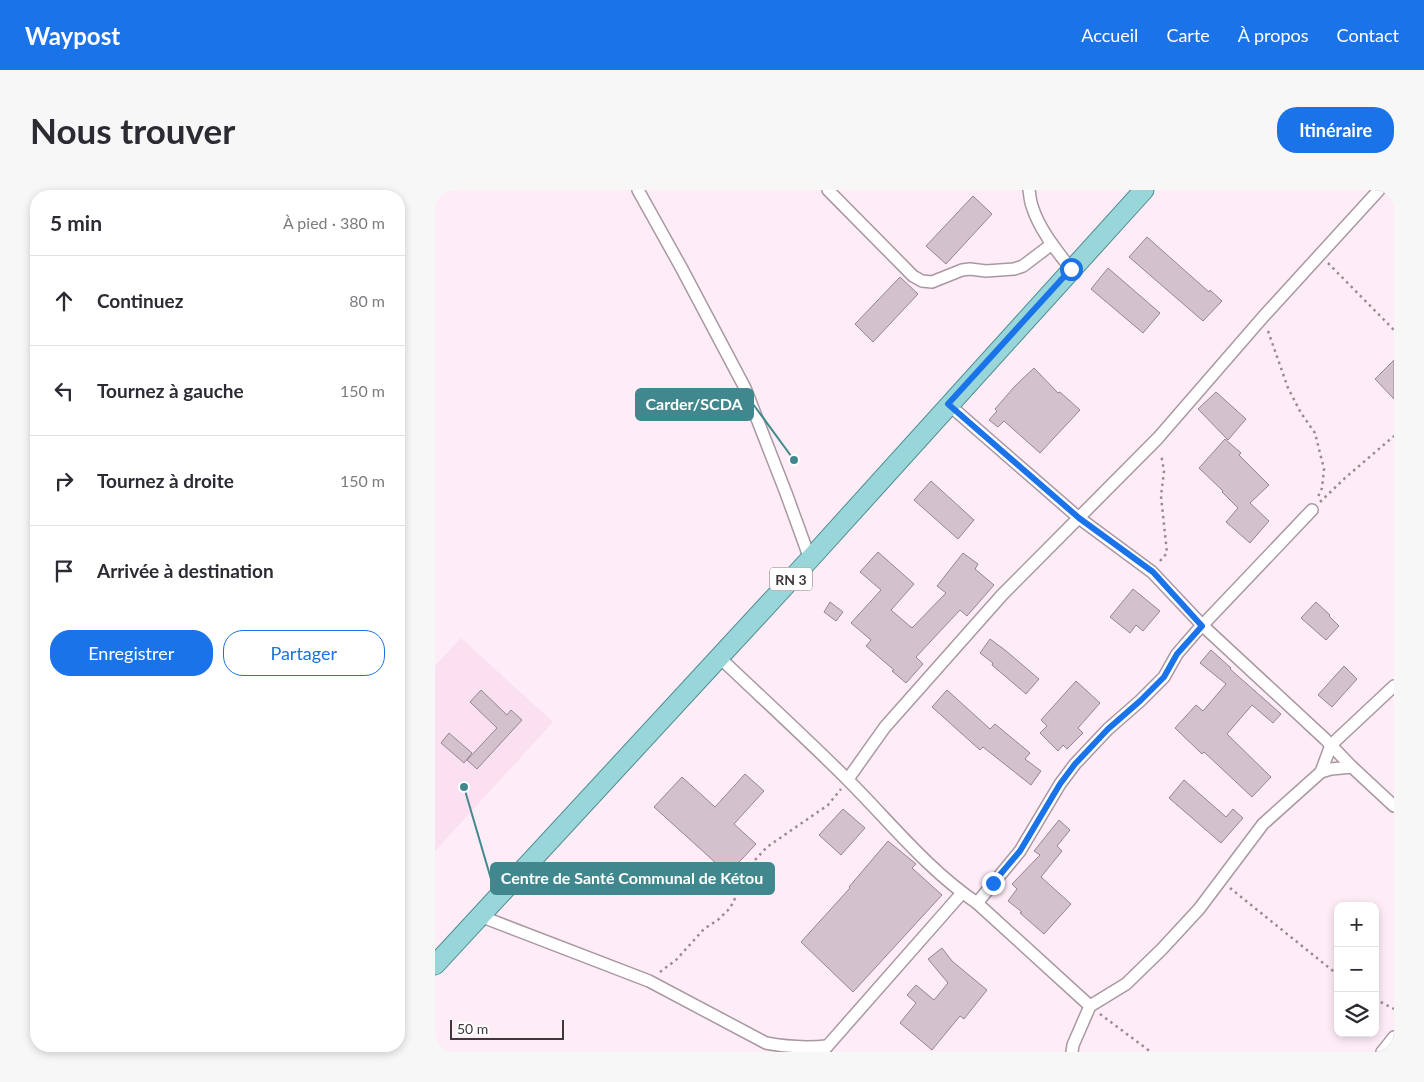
<!DOCTYPE html>
<html lang="fr">
<head>
<meta charset="utf-8">
<style>
  :root { --surface:#fff; --page:#f7f7f7; --text:#2b2b33; --muted:#7c7c81; --line:#e1e1e2; --accent:#1a73e8 }
  body { margin:0; font-family:Lato,sans-serif; background:var(--page); color:var(--text) }
  .controls { position:absolute; right:15px; bottom:15px; display:grid; overflow:hidden; border-radius:10px; box-shadow:0 2px 8px #0003 }
  .controls button { width:45px; height:45px; display:grid; place-items:center; padding:0; border:0; border-bottom:1px solid var(--line); background:var(--surface); color:var(--text); font:25px sans-serif }
  .scale { position:absolute; left:15px; bottom:12px; width:114px; box-sizing:border-box; padding-left:5px; border:2px solid #3f373c; border-top:0; font-size:14px; line-height:18px; white-space:nowrap; color:#3f373c; -webkit-text-stroke:4px #fff; paint-order:stroke }
  .stop { position:absolute; width:15px; height:15px; margin:-11px; border:4px solid #1a73e8; border-radius:50%; background:#fff }
  .stop.end { background:#1a73e8; border-color:#fff; box-shadow:0 1px 5px #0008 }
  .list { margin:0; padding:0; list-style:none }
  h2 { display:flex; justify-content:space-between; align-items:center; height:65px; margin:0; padding:0 20px; font-size:21px }
  h2 small { font-size:16px; font-weight:400; color:var(--muted) }
  .list li { display:grid; grid-template-columns:32px 1fr auto; gap:15px; align-items:center; box-sizing:border-box; height:90px; padding:0 20px; border-top:1px solid var(--line) }
  .list b { display:block; font-size:19px; white-space:nowrap }
  .list em { font-size:16px; font-style:normal; color:var(--muted) }
  .actions { display:flex; gap:10px; padding:15px 20px }
  .actions a { flex:1; padding:11px 0; border:1px solid var(--accent); border-radius:20px; text-align:center; font-size:18px; color:var(--accent) }
  .actions .main { background:var(--accent); color:#fff }
  .icon { flex:none; width:28px; height:28px; fill:none; stroke:currentColor; stroke-width:2; stroke-linecap:round; stroke-linejoin:round }
  .map { position:relative; flex:none; width:959px; height:862px; overflow:hidden; border-radius:20px }
  header { display:flex; align-items:center; gap:30px; box-sizing:border-box; height:70px; padding:0 25px; background:var(--accent); color:#fff }
  header strong { font-size:24px }
  nav { display:flex; gap:28px; margin-inline-start:auto; font-size:18px }
  .intro { display:flex; align-items:center; justify-content:space-between; box-sizing:border-box; height:120px; padding:0 30px }
  h1 { margin:0; font-size:35px }
  .button { padding:12px 22px; border-radius:20px; background:var(--accent); color:#fff; font-size:18px; font-weight:700 }
  main { display:flex; gap:30px; padding:0 30px }
  aside { flex:1; background:var(--surface); border-radius:20px; box-shadow:0 2px 8px #0003 }
  .map>svg:first-child { display:block }
  .built { fill:#fae0f0 }
  .building { fill:#d3c1cc; stroke:#96858f }
  .lines { fill:none; stroke-linecap:round; stroke-linejoin:round }
  .minor-casing { stroke:#a998a2; stroke-width:14 }
  .primary-casing { stroke:#4d8d93; stroke-width:21 }
  .path { stroke:#988c93; stroke-width:2.5; stroke-dasharray:2.5 4; stroke-linecap:butt }
  .minor { stroke:#fff; stroke-width:11 }
  .primary { stroke:#98d6da; stroke-width:19 }
  .route { stroke:#1a73e8; stroke-width:6 }
  .labels { text-anchor:middle; dominant-baseline:central; stroke-width:4; stroke-linejoin:round; paint-order:stroke }
  .shield { fill:#fff; stroke:#797376; stroke-width:1 }
  .shield-label { font-size:14px; font-weight:bold; fill:#3f373c }
  .leader { fill:none; stroke:#40888d; stroke-width:2 }
  .callout-dot { fill:#40888d; stroke:#fff; stroke-width:2 }
  .callout { fill:#40888d; stroke:#40888d; stroke-width:2 }
  .callout-label { font-size:16px; text-anchor:middle; font-weight:bold; fill:#fff }
</style>
</head>
<body>
<header>
<strong>Waypost</strong>
<nav><a>Accueil</a><a>Carte</a><a>À propos</a><a>Contact</a></nav>
</header>
<div class="intro"><h1>Nous trouver</h1><a class="button">Itinéraire</a></div>
<main>
<aside>
<h2>5 min<small>À pied · 380 m</small></h2>
<ul class="list">
<li><svg class="icon" aria-label="ahead" viewBox="0 0 24 24"><path d="M12 20V5M6 11l6-6 6 6"/></svg><div><b>Continuez</b></div><em>80 m</em></li>
<li><svg class="icon" aria-label="left" viewBox="0 0 24 24"><path d="M17 20v-9H6M10 6l-5 5 5 5"/></svg><div><b>Tournez à gauche</b></div><em>150 m</em></li>
<li><svg class="icon" aria-label="right" viewBox="0 0 24 24"><path d="M7 20v-9h11M14 6l5 5-5 5"/></svg><div><b>Tournez à droite</b></div><em>150 m</em></li>
<li><svg class="icon" aria-label="arrive" viewBox="0 0 24 24"><path d="M6 21V4h12l-3 4 3 4H6"/></svg><div><b>Arrivée à destination</b></div></li>
</ul>
<div class="actions"><a class="main">Enregistrer</a><a>Partager</a></div>
</aside>
<div class="map">
<svg width="959" height="862" viewBox="0 0 959 862">
  <rect width="100%" height="100%" fill="#feecf6"/>
  <!-- built -->
  <polygon class="built" points="26,448 118,532 0,661 0,476"/>
  <!-- building -->
  <g class="building">
    <polygon points="538,6 557,24 511,74 491,56"/>
    <polygon points="712,47 774,102 775,100 787,111 768,131 694,67"/>
    <polygon points="673,78 725,123 708,143 656,99"/>
    <polygon points="465,87 483,104 438,152 420,134"/>
    <polygon points="959,170 959,209 940,189"/>
    <polygon points="599,178 623,203 625,202 645,220 605,263 569,231 563,237 554,230 562,221 560,219 580,196"/>
    <polygon points="781,202 811,229 793,250 763,219"/>
    <polygon points="790,249 806,263 804,265 834,295 815,313 834,331 815,353 791,332 803,318 787,302 788,301 764,278"/>
    <polygon points="496,291 539,330 523,349 479,310"/>
    <polygon points="443,362 479,394 456,420 477,438 511,403 502,396 528,363 543,374 540,379 559,395 532,426 525,420 481,467 488,474 471,493 457,481 459,480 431,456 436,450 416,433 446,400 425,382"/>
    <polygon points="698,399 725,421 708,441 701,435 695,443 675,427"/>
    <polygon points="395,412 408,422 401,431 389,422"/>
    <polygon points="881,412 895,425 894,426 904,436 891,450 866,428"/>
    <polygon points="555,449 570,460 604,489 591,504 557,475 558,473 545,463"/>
    <polygon points="776,460 796,478 795,479 846,524 838,533 817,515 792,544 836,587 817,607 769,562 767,564 740,538 761,515 768,521 791,494 765,473"/>
    <polygon points="909,476 922,489 897,517 883,505"/>
    <polygon points="641,491 665,513 643,538 648,543 632,559 628,555 623,561 605,543 612,536 606,530"/>
    <polygon points="46,500 72,525 76,520 87,530 42,579 32,570 62,538 35,512"/>
    <polygon points="512,500 555,539 560,534 595,563 590,569 606,581 596,595 548,557 545,560 497,517"/>
    <polygon points="14,543 37,563 29,573 6,553"/>
    <polygon points="310,584 329,601 299,634 321,654 293,684 219,617 247,587 280,617"/>
    <polygon points="749,590 791,627 798,619 808,628 786,653 734,608"/>
    <polygon points="408,619 430,638 406,665 384,645"/>
    <polygon points="624,630 635,640 622,656 627,661 606,687 636,714 609,744 585,723 587,722 573,711 582,699 577,694 605,665 599,661"/>
    <polygon points="453,651 481,674 477,678 507,705 418,802 366,752 415,698 414,697"/>
    <polygon points="507,758 517,771 552,800 529,829 525,826 497,860 465,833 481,813 472,805 481,795 499,810 513,793 493,769"/>
  </g>
  <g class="lines">
    <!-- minor casing -->
    <g class="minor-casing">
      <g id="minor">
        <polyline points="203,0 247,79 310,198 351,303 375,369"/>
        <polyline points="393,0 478,86 487,91 497,92 527,80 535,79 551,81 579,79 588,76 617,54"/>
        <path d="M594,0C595,5 595,11 597,16C604,39 621,60 636,79"/>
        <polyline points="513,214 644,328 717,382 767,435 890,549 917,577 959,616"/>
        <path d="M284,467C327,508 371,548 413,590C455,632 493,680 542,713L655,816"/>
        <polyline points="886,582 896,555 959,496"/>
        <polyline points="413,589 450,537 567,405 723,248 828,127 944,0"/>
        <polyline points="542,713 585,661 625,594 640,574 673,539 705,511 729,487 742,464 761,442 877,320"/>
        <path d="M45,726L214,791L331,853C352,857 371,858 392,856"/>
        <polyline points="388,861 527,703"/>
        <polyline points="637,862 638,855 655,816 691,794 727,759 764,719 828,634 886,582 896,579 917,577"/>
        <polyline points="947,862 959,847"/>
      </g>
    </g>
    <!-- primary casing -->
    <g class="primary-casing">
      <polyline id="primary" points="0,775 375,369 709,0"/>
    </g>
    <!-- path -->
    <g class="path">
      <polyline points="893,73 959,140"/>
      <polyline points="833,141 853,198 866,223 880,243 889,279 887,298 882,309"/>
      <polyline points="885,312 910,288 959,246"/>
      <polyline points="725,371 732,363 726,306 729,281 726,264"/>
      <polyline points="795,698 903,785"/>
      <polyline points="225,782 241,770 269,739 284,729 295,718 320,670 332,657 393,615 406,599"/>
      <polyline points="940,809 959,819"/>
      <polyline points="665,824 716,862"/>
    </g>
    <!-- minor -->
    <use href="#minor" class="minor"/>
    <!-- primary -->
    <use href="#primary" class="primary"/>
  </g>
  <g class="lines">
    <!-- route -->
    <polyline class="route" points="558,693 585,661 625,594 640,574 673,539 705,511 729,487 742,464 767,436 718,382 644,328 513,214 636,79"/>
  </g>
  <g class="labels">
    <!-- shield labels -->
    <rect class="shield" x="335" y="377.5" width="42" height="23" rx="4"/>
    <g class="shield-label">
      <text x="356" y="389">RN 3</text>
    </g>
  </g>
  <!-- callouts -->
  <path class="leader" d="M359 270L318 214M29 597L56 689"/>
  <g class="callout-dot">
    <circle cx="359" cy="270" r="5"/>
    <circle cx="29" cy="597" r="5"/>
  </g>
  <g class="callout">
    <rect x="201" y="199" width="117" height="31" rx="5"/>
    <rect x="56" y="673" width="283" height="31" rx="5"/>
  </g>
  <g class="callout-label">
    <text x="259" y="220">Carder/SCDA</text>
    <text x="197" y="694">Centre de Santé Communal de Kétou</text>
  </g>
</svg>
<div class="controls">
<button>+</button>
<button>−</button>
<button><svg class="icon" aria-label="layers" viewBox="0 0 24 24"><path d="M12 4l9 5-9 5-9-5zM3 14l9 5 9-5"/></svg></button>
</div>
<div class="scale">50 m</div>
<div class="stop" style="left:636px;top:79px"></div>
<div class="stop end" style="left:558px;top:693px"></div>
</div>
</main>
</body>
</html>
